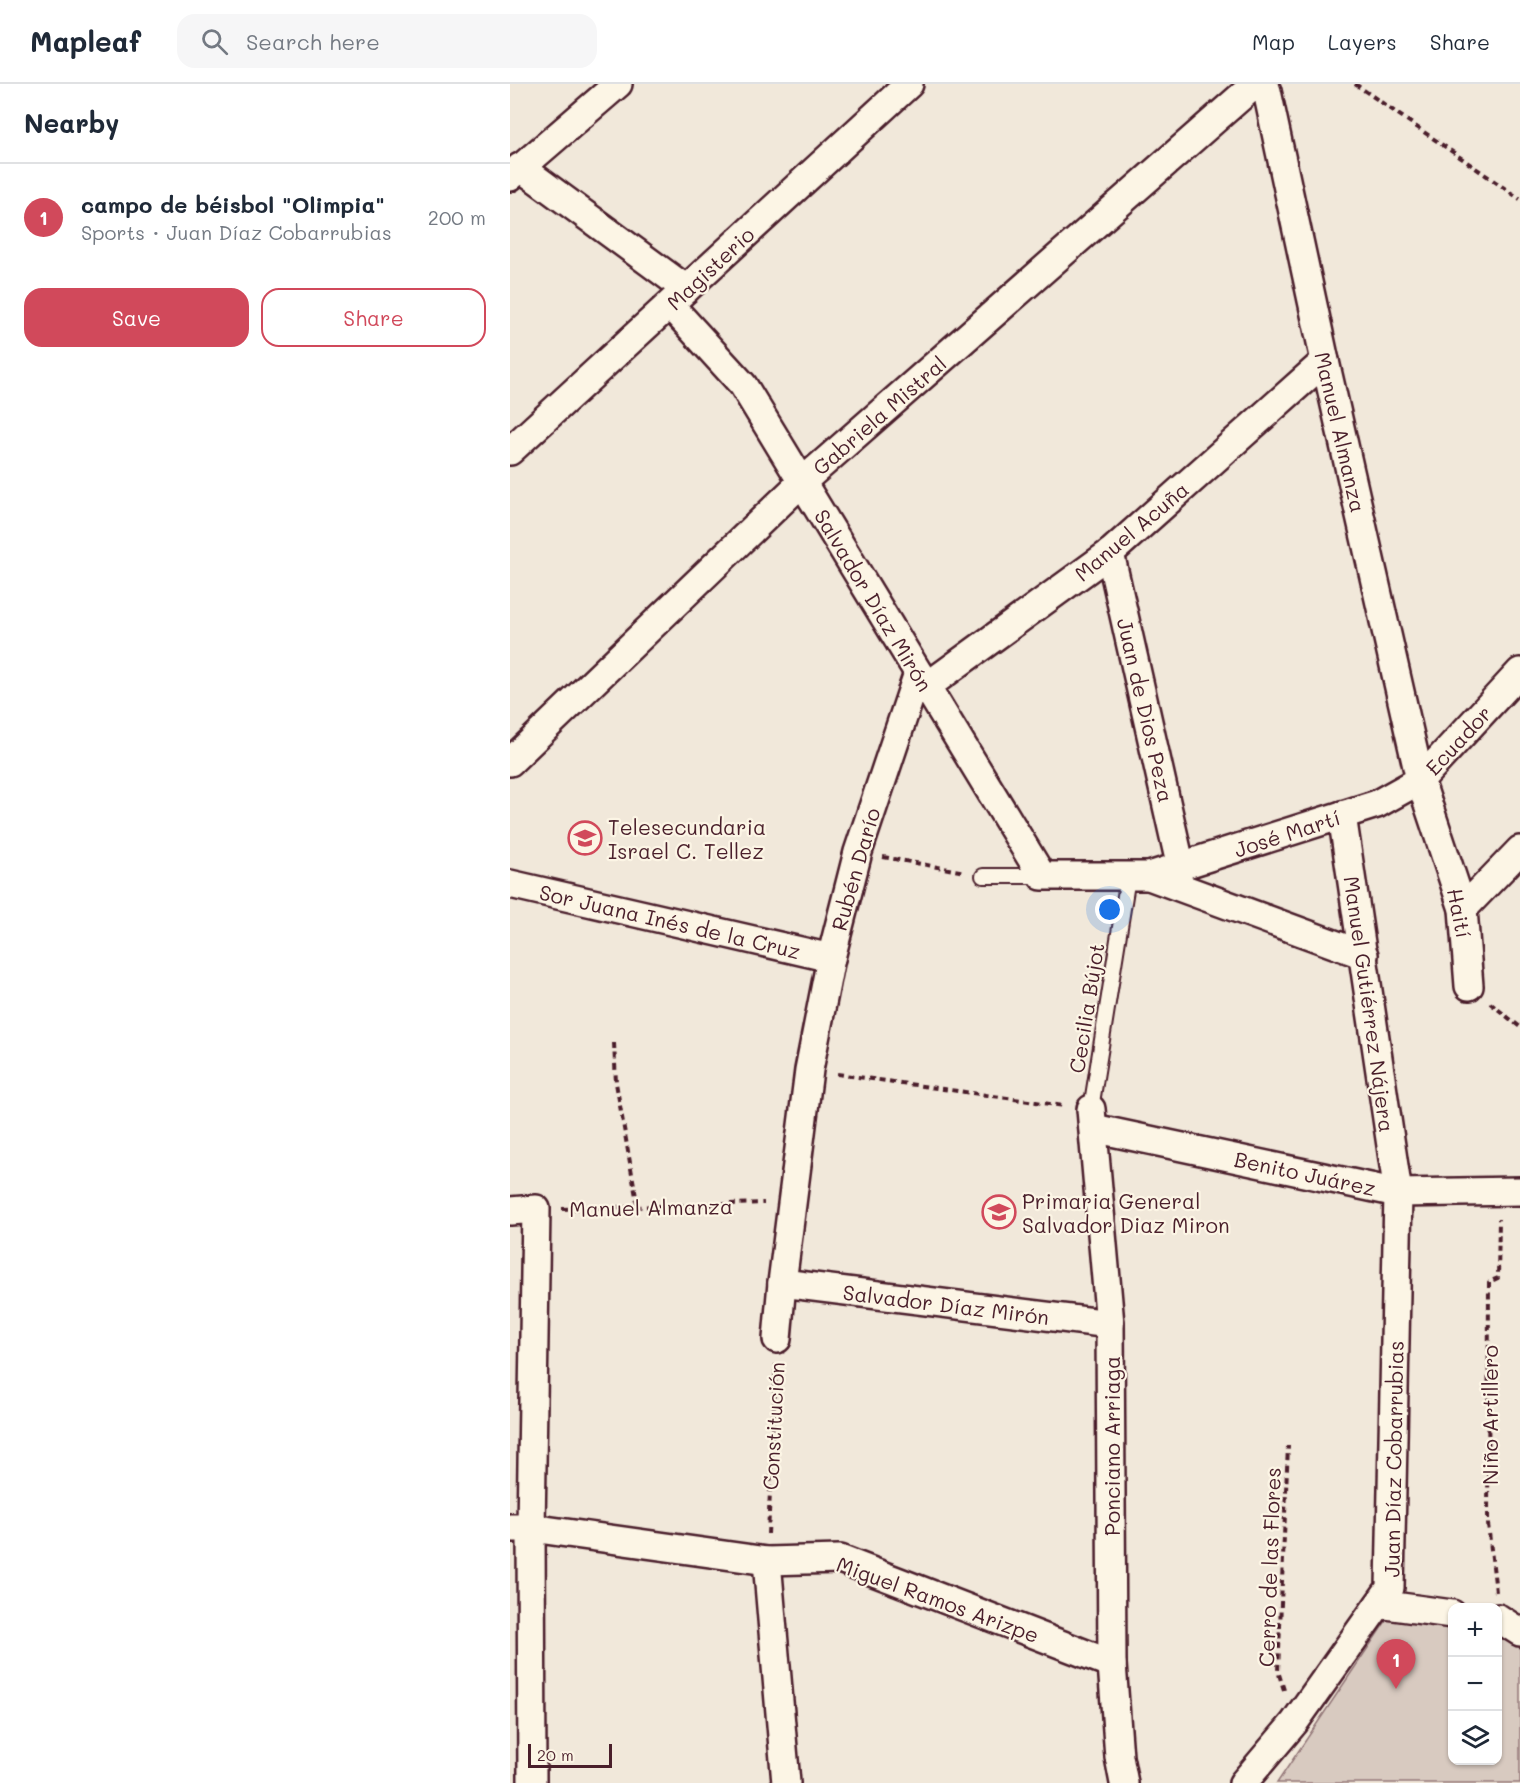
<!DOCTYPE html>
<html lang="en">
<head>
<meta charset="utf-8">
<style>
  :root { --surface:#fff; --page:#f6f6f7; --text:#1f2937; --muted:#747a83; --line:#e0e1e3; --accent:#d1495b }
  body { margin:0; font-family:Mali,sans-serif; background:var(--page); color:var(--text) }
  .controls { position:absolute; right:18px; bottom:18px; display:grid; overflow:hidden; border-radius:12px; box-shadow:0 2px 4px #0004 }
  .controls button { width:54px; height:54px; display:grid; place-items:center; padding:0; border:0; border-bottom:2px solid var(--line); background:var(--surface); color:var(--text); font:30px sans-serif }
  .scale { position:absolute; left:18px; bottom:15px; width:84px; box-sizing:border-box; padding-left:6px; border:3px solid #4a1f2b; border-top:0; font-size:16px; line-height:21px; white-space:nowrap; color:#4a1f2b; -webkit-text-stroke:4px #fcf5e5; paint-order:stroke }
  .you { position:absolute; left:600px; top:826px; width:21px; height:21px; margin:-15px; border:4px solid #fff; border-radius:50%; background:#1a73e8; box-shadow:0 0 0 9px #1a73e833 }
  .badge { display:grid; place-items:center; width:39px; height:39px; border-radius:50%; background:var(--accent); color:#fff; font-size:20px; font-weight:700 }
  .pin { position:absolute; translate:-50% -50px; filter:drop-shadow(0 2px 3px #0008) }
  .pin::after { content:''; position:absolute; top:32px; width:21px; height:18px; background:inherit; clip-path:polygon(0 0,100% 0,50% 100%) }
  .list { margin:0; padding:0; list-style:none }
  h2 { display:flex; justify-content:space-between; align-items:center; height:78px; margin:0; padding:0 24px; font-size:26px }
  h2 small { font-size:20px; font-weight:400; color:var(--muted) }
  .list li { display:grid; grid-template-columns:39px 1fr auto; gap:18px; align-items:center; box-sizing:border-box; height:108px; padding:0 24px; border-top:2px solid var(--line) }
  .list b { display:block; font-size:22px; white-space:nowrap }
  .list p { margin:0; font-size:20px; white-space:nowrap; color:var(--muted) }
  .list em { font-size:20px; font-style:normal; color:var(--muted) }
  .actions { display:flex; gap:12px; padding:18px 24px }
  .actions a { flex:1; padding:14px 0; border:2px solid var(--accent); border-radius:18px; text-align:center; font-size:21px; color:var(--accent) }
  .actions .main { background:var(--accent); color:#fff }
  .icon { flex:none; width:33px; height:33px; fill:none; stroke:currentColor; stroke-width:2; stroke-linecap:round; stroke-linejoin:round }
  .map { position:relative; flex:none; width:1010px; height:1699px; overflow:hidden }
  header { display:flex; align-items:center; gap:36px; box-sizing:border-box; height:84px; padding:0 30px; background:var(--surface); border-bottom:2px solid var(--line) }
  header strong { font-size:28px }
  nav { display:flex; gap:33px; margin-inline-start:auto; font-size:21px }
  .search { width:420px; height:54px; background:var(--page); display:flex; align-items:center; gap:15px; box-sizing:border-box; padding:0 21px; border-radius:18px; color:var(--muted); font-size:22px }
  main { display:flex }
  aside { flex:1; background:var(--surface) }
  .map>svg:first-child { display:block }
  .green { fill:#d8cac0; stroke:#917476; stroke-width:1.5 }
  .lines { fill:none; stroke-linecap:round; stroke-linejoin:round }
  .lane-casing { stroke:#4a1f2b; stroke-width:18 }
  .street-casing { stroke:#4a1f2b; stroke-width:32 }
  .path { stroke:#4a1f2b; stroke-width:4; stroke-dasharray:6 4.5; stroke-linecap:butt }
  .lane { stroke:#fcf5e5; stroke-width:14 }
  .street { stroke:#fcf5e5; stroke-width:27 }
  .labels { text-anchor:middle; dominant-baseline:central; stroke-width:4.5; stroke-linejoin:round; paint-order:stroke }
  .street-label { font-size:21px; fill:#4a1f2b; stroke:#fcf5e5 }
  .poi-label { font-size:21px; fill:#4a1f2b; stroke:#fcf5e5; text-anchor:start }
</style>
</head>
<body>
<header>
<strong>Mapleaf</strong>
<div class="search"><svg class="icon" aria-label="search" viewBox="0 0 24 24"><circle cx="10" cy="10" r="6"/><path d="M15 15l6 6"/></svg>Search here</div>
<nav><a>Map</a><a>Layers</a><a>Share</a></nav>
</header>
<main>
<aside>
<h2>Nearby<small></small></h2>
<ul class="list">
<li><span class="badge">1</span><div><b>campo de béisbol &quot;Olimpia&quot;</b><p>Sports · Juan Díaz Cobarrubias</p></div><em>200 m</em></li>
</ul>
<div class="actions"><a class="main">Save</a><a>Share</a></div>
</aside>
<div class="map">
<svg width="1010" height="1699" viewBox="0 0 1010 1699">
  <rect width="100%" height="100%" fill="#f1e8da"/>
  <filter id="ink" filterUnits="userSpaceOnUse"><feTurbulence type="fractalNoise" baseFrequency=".0167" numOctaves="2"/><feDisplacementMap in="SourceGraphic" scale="12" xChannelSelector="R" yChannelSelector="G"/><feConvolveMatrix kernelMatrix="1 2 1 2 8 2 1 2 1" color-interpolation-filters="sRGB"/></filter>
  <g filter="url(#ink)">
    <!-- green -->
    <polygon class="green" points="942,1533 942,1676 988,1676 988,1533 1010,1533 1010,1699 767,1699 878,1534"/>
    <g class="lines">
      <!-- lane casing -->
      <g class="lane-casing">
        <g id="lane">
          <polyline points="473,792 532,792"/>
          <polyline points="581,1025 618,793"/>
        </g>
      </g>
      <!-- street casing -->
      <g class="street-casing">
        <g id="street">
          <polyline points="10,83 176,205"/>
          <polyline points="0,93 108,0"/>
          <polyline points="160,221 233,301 532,792 639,792 854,871"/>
          <polyline points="0,367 399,0"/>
          <polyline points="600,469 671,784"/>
          <polyline points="416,603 600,469 815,277"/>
          <polyline points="0,678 293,397 743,2 752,1 757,7 815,277 910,696 953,825 959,902"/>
          <polyline points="639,792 867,720 910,696 1010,588"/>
          <polyline points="0,800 321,874"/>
          <polyline points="953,825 1010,766"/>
          <polyline points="581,1025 600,1240 602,1580 609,1673 614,1699"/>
          <polyline points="583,1044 888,1109 1010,1107"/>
          <polyline points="0,1127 26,1125 21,1444 22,1699"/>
          <polyline points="272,1199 600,1240"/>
          <polyline points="267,1255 272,1199 299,986 321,874 348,768 408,589"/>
          <polyline points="0,1444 21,1444 257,1477 330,1475 602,1580"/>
          <polyline points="257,1477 276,1699"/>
          <polyline points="869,1520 942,1530"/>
          <polyline points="988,1534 1010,1548"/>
          <polyline points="733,1699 784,1639 880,1504 888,1109 832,731"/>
        </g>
      </g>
      <!-- path -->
      <g class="path">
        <polyline points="845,0 1010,115"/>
        <polyline points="373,773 455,788"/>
        <polyline points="980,919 1010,943"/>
        <polyline points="104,959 106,999 128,1124"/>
        <polyline points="327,990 554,1022"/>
        <polyline points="52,1125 254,1119"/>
        <polyline points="258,1450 266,1280"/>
        <polyline points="986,1508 978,1440 979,1198 988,1194 989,1135"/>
        <polyline points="774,1606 768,1587 778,1362"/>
      </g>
      <!-- lane -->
      <use href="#lane" class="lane"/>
      <!-- street -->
      <use href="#street" class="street"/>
    </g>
  </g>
  <!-- icons -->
  <defs>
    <g id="school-ring" transform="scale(1.725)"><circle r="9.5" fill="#fcf5e5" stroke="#d1495b" stroke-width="1.5"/><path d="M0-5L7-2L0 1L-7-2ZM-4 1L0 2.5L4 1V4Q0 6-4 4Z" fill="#d1495b"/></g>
  </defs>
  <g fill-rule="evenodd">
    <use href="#school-ring" x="75" y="754"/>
    <use href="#school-ring" x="489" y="1128"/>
  </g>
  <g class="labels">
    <!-- street labels -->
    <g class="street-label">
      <text transform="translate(200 184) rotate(-43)">Magisterio</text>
      <text transform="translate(369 331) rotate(-41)">Gabriela Mistral</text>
      <text transform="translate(831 348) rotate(77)">Manuel Almanza</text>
      <text transform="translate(621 447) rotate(-40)">Manuel Acuña</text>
      <text transform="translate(364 516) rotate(59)">Salvador Díaz Mirón</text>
      <text transform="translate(636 626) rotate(77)">Juan de Dios Peza</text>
      <text transform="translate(948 656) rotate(-47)">Ecuador</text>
      <text transform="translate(777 749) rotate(-18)">José Martí</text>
      <text transform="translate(345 785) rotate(-74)">Rubén Darío</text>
      <text transform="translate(950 829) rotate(79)">Haití</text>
      <text transform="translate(160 837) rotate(13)">Sor Juana Inés de la Cruz</text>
      <text transform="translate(860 920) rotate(82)">Manuel Gutiérrez Nájera</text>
      <text transform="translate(576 924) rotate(-81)">Cecilia Bújot</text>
      <text transform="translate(795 1089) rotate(12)">Benito Juárez</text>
      <text transform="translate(141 1123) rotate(-1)">Manuel Almanza</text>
      <text transform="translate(436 1220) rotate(7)">Salvador Díaz Mirón</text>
      <text transform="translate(979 1331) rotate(-90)">Niño Artillero</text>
      <text transform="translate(263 1342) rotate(-87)">Constitución</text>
      <text transform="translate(601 1362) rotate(-90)">Ponciano Arriaga</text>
      <text transform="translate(883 1375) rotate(-89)">Juan Díaz Cobarrubias</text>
      <text transform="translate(759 1483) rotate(-88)">Cerro de las Flores</text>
      <text transform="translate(428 1515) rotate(20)">Miguel Ramos Arizpe</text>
    </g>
    <!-- poi labels -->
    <g class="poi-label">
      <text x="98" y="742">Telesecundaria<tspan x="98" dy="24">Israel C. Tellez</tspan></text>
      <text x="512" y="1116">Primaria General<tspan x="512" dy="24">Salvador Diaz Miron</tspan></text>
    </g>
  </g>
</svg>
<div class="controls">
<button>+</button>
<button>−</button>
<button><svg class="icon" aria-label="layers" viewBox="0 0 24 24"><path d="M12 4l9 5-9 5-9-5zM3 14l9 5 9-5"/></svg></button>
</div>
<div class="scale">20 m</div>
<div class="you"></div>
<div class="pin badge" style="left:886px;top:1605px">1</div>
</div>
</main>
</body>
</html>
